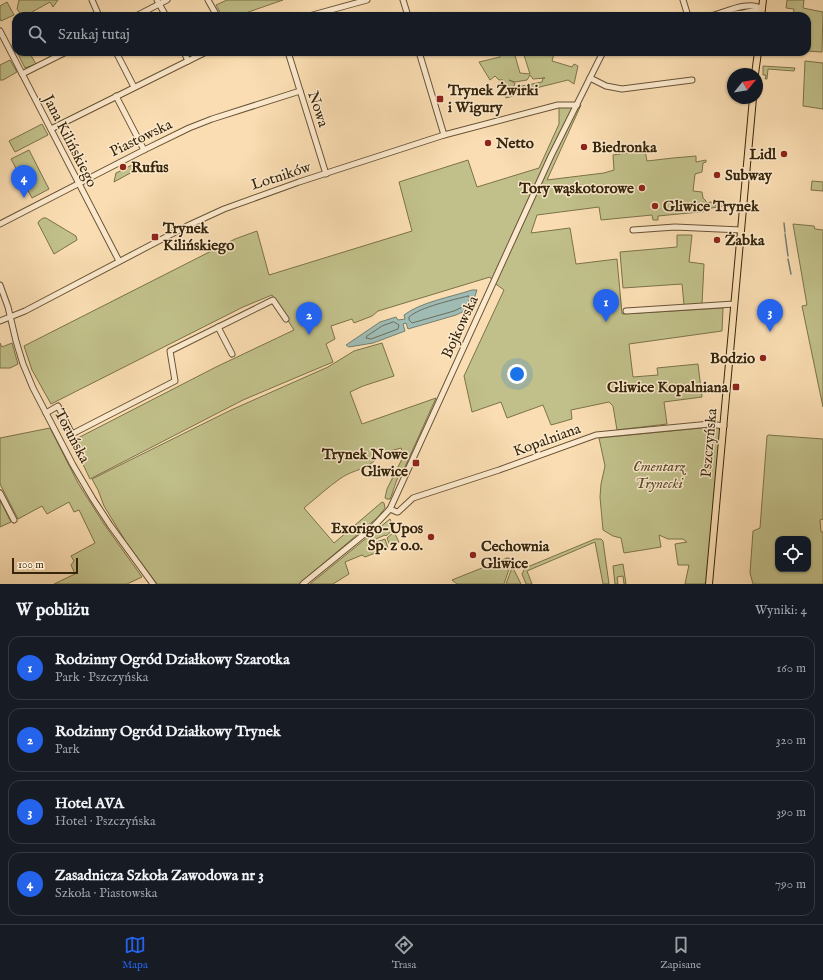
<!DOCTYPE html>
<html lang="pl">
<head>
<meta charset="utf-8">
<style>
  :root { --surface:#171b24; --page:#242831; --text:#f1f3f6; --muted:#9ea1a6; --line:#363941; --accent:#2563eb }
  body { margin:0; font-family:"IM FELL English",serif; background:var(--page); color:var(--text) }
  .controls { position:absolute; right:12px; bottom:12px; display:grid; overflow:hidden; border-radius:8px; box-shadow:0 1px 3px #0004 }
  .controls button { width:36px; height:36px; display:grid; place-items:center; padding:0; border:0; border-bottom:1px solid var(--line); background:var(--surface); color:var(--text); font:20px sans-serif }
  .compass { position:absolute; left:727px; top:68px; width:36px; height:36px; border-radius:50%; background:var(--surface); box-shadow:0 1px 3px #0004; rotate:60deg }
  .scale { position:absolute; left:12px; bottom:10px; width:66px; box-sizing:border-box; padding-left:4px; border:2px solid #36250b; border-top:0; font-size:11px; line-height:14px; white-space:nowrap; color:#36250b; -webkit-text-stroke:3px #fce9cd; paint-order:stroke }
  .you { position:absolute; left:517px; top:374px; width:14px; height:14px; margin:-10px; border:3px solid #fff; border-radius:50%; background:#1a73e8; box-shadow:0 0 0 6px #1a73e833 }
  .badge { display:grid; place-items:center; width:26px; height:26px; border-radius:50%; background:var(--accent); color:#fff; font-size:13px; font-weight:700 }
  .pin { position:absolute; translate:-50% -33px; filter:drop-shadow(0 1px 2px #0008) }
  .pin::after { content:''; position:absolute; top:21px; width:14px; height:12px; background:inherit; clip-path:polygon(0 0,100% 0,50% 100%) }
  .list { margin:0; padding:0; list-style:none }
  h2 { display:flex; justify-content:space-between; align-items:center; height:52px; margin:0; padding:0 16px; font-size:17px }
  h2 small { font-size:13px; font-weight:400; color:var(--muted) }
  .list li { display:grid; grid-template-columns:26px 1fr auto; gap:12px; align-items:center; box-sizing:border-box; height:64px; margin:0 8px 8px; padding:0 8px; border:1px solid var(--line); border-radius:12px }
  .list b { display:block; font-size:15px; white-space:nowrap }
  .list p { margin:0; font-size:13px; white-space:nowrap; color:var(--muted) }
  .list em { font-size:13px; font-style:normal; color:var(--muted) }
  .icon { flex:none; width:22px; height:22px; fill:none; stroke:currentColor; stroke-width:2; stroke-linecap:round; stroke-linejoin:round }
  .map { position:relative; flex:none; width:823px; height:584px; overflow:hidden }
  .search { position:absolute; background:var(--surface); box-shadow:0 1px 3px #0004; left:12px; right:12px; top:12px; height:44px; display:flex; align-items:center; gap:10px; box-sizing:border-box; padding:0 14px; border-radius:12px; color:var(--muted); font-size:15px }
  .sheet { height:340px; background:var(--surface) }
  nav { display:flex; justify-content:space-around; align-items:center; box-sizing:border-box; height:56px; border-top:1px solid var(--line); background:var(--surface); font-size:11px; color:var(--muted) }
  nav a { display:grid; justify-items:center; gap:2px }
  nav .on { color:var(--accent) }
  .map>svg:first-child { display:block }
  .green { fill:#c1c08a; stroke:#7c724a; fill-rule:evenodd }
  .water { fill:#9fbbb3; stroke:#757f70 }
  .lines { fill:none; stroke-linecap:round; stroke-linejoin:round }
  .shore { stroke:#6a705f; stroke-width:1 }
  .stream { stroke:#757f70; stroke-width:1.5 }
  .minor-casing { stroke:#675335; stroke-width:7 }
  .major-casing { stroke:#36250b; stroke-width:8 }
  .minor { stroke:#fce9cd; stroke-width:5 }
  .major { stroke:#faddb2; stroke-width:6 }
  .poi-dot { fill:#8f2418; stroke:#fce9cd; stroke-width:1.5 }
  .labels { text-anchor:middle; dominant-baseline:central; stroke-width:3; stroke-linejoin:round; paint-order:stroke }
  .poi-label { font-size:15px; font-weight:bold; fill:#36250b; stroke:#fce9cd; text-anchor:start }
  .street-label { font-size:15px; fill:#36250b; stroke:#fce9cd }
  .park-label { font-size:15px; font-style:italic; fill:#594c2b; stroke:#fce9cd }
</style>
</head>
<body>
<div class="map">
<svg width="823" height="584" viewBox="0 0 823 584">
  <rect width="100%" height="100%" fill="#faddb2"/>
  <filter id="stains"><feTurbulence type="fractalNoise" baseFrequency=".005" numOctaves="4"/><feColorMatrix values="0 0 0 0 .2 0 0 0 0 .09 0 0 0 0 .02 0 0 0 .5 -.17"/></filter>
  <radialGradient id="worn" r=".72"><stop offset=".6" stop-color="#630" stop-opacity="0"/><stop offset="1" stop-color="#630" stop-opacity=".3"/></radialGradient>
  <!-- green -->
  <g class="green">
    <polygon points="19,0 58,0 53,7 50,2 32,12 34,16 22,16 17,9"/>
    <polygon points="227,0 283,0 237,16 222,16 216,5"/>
    <polygon points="787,0 804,0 803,8 823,12 822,52 807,51 807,16 793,16 794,9 786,8"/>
    <polygon points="7,2 14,15 1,21 0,18 0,6"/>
    <polygon points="17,52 29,52 36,64 25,68"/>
    <polygon points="508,52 514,52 520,73 530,74 523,52 552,52 554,54 552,61 572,67 574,64 578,66 574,84 568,80 516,93 517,87 542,82 543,78 545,78 533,79 530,75 527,80 515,82 509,80 515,83 513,89 507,88 506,90 513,90 513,96 506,98 503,90 505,89 503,80 499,80 495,76 490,80 479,62 500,57 499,54"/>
    <polygon points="10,60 17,72 3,80 0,80 0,65"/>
    <polygon points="805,61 823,63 823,109 803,106"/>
    <polygon points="763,66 795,68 794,71 768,69 767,79 765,79 766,75 763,75"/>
    <polygon points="581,105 547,180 604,173 614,170 613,155 645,150 647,161 673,158 696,156 696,162 706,160 706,162 703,163 702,172 695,174 693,191 702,192 703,198 706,201 706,203 711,202 715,205 725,206 711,208 710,211 658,216 658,220 653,220 652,215 601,220 599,207 537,215 531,233 570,228 576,264 617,259 622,314 723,308 722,331 629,344 633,377 658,375 657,368 698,364 702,397 664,402 667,424 617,430 613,406 609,402 571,410 572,419 551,425 543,405 507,418 501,402 472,412 464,376 504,290 493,282 490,277 378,311 372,316 354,323 352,319 331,326 335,339 326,344 333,362 243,400 90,479 72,441 216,367 294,330 272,295 243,307 51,404 32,370 24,346 235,239 257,231 269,275 412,231 399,182 468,160 477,187 539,168 559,124 559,107"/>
    <polygon points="42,124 48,135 15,152 9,141"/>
    <polygon points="29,150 49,189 32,198 11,159"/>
    <polygon points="132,165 134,171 114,182 116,173"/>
    <polygon points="812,181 823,182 823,191 811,190"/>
    <polygon points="43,218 46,218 76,236 77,240 54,254 38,223 39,221"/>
    <polygon points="793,224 814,226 815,229 823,230 823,407 802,306 807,305"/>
    <polygon points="677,235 692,235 689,262 704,264 702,304 684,305 682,284 623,288 620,252 677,247"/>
    <polygon points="0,343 2,347 12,343 18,364 10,368 0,368"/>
    <path d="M382,343L394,376L363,386L350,392L362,424L436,398L405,467C396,476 395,488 390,499H387L385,498L387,489L402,459L403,454L401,448L380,454C368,471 356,468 341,478C328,487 316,498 304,508L334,543L382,502L384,503L385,508L378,517L299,584H157L126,542L104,506L98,490L92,479L231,410L328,367L354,351Z"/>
    <polygon points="722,426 709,584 685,584 689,565 678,565 675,544 687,542 683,539 668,539 659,535 661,547 624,553 621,538 613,536 603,530 600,497 601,484 605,466 599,438"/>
    <polygon points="50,428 78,483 104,524 142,577 127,584 54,584 75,574 71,565 74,561 71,556 95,543 79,510 74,512 69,502 47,514 42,506 18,519 0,484 0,438"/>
    <path d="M768,435L823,439V519L820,520L821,532H823V584H753L750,573L753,531L760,528L767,436ZM778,539H808V569H778Z"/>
    <polygon points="0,500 11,522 0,527"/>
    <polygon points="390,519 394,529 386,536 385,535 369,542 370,544 385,539 388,548 365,557 362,555 345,562 349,574 333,584 310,584"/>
    <polygon points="394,532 399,542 390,546 387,538"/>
    <polygon points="595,539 601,539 603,541 609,584 603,584 595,542 527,571 532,584 526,584 522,574 525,568"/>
    <polygon points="507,558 509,558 511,563 504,584 457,584 452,580"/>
    <polygon points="623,564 626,584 624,584 623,576 617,577 618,584 615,584 613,566"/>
    <polygon points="512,568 513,568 521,584 506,584"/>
  </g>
  <!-- water -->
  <path class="water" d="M472,290H477L471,308L456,315L408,329L406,323L403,324L405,331L373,343L349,347L346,345L380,322L396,317L398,320L405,319L404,315C421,302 451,297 472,290Z"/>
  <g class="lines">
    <!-- shore -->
    <g class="shore">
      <path d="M468,296L470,298L467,305L454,311L412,323L409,320V317C420,307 453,300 468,296Z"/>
      <polygon points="394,322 399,325 398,329 371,339 366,338 367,336 382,326"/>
    </g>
    <!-- stream -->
    <g class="stream">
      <polyline points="784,223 785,232"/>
      <polyline points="785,234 788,256"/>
      <polyline points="788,259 791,274"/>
    </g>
    <!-- minor casing -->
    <g class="minor-casing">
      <g id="minor">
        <polyline points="92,0 99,16"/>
        <polyline points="157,0 166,16"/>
        <polyline points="208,0 217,16"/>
        <polyline points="403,0 408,16"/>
        <polyline points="683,0 688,16"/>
        <polyline points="724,15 743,13 762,9"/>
        <polyline points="136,16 167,0"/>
        <polyline points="309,16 367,0"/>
        <path d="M711,16C726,12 749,0 762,9"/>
        <polyline points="0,31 119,261"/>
        <polyline points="116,52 134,87"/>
        <polyline points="184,52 188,61"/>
        <polyline points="288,52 326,174"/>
        <polyline points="419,52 444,135"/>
        <polyline points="22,74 66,52"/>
        <polyline points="590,78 606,86 622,89 692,80"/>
        <polyline points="116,96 144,150"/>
        <polyline points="51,129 206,52"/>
        <polyline points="0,224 144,150 189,128 212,119 300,91"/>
        <polyline points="633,230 675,227 741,230"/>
        <polyline points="0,285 8,307 16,341 23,364 33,388 73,465 93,499 110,525 153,584"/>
        <polyline points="626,311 734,304"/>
        <polyline points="0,321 25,311 187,226 224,209 299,182 444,135 558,105 577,105"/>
        <polyline points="218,327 232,354"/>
        <polyline points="46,413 58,406 72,434 175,381 170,351 273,300 286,319"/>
        <polyline points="0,493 14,520"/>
        <polyline points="390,509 397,512 398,512 413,498 499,470 596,435 710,424 724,426"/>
        <polyline points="303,584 373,527 390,509 551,156 603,52"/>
      </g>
    </g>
    <!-- major casing -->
    <g class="major-casing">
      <g id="major">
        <polyline points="761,16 763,0"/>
        <polyline points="755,74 758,52"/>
        <polyline points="709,584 753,98"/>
      </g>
    </g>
    <!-- minor -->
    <use href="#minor" class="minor"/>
    <!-- major -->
    <use href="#major" class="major"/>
  </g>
  <!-- markers -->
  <g class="poi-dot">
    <rect x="436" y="95" width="8" height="8" rx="2"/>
    <circle cx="488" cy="143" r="4"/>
    <circle cx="584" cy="147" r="4"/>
    <circle cx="784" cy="154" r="4"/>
    <circle cx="123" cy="167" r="4"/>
    <circle cx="717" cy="175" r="4"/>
    <circle cx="642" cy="188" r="4"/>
    <circle cx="655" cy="206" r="4"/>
    <rect x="151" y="233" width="8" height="8" rx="2"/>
    <circle cx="717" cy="240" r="4"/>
    <circle cx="763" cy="358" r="4"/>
    <rect x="732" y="383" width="8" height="8" rx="2"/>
    <rect x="412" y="459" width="8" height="8" rx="2"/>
    <circle cx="431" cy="537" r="4"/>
    <circle cx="473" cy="555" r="4"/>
  </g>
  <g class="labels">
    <!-- poi labels -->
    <g class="poi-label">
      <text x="448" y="90">Trynek Żwirki<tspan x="448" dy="17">i Wigury</tspan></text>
      <text x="496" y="143">Netto</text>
      <text x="592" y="147">Biedronka</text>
      <text x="776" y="154" text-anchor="end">Lidl</text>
      <text x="131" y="167">Rufus</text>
      <text x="725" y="175">Subway</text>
      <text x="634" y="188" text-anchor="end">Tory wąskotorowe</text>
      <text x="663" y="206">Gliwice Trynek</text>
      <text x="163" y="228">Trynek<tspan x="163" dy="17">Kilińskiego</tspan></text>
      <text x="725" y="240">Żabka</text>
      <text x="755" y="358" text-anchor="end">Bodzio</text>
      <text x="728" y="387" text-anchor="end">Gliwice Kopalniana</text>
      <text x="408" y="454" text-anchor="end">Trynek Nowe<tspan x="408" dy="17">Gliwice</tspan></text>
      <text x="423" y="528" text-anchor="end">Exorigo-Upos<tspan x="423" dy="17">Sp. z o.o.</tspan></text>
      <text x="481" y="546">Cechownia<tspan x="481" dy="17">Gliwice</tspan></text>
    </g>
    <!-- street labels -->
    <g class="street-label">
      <text transform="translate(318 109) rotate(72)">Nowa</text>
      <text transform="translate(141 138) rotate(-26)">Piastowska</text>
      <text transform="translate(70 141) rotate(63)">Jana Kilińskiego</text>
      <text transform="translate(281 176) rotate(-18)">Lotników</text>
      <text transform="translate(460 327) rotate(-65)">Bojkowska</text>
      <text transform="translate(72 436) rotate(62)">Toruńska</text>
      <text transform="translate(547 440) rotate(-20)">Kopalniana</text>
      <text transform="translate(709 443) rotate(-85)">Pszczyńska</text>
    </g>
    <!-- park labels -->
    <g class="park-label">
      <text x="659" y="466">Cmentarz<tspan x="659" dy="17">Trynecki</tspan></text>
    </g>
  </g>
  <rect width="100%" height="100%" filter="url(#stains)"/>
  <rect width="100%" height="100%" fill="url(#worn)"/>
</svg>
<div class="controls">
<button><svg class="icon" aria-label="locate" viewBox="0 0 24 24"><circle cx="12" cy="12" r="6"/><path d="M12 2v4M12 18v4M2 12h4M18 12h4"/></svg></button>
</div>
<svg class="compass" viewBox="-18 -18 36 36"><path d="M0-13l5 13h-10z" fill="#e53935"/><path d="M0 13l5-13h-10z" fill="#9ea1a6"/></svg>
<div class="scale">100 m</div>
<div class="you"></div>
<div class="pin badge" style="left:606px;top:322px">1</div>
<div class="pin badge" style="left:309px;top:335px">2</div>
<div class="pin badge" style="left:770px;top:332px">3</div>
<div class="pin badge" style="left:24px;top:198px">4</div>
<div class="search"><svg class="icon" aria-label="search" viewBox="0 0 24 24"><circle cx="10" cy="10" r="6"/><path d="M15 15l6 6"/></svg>Szukaj tutaj</div>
</div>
<section class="sheet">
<h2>W pobliżu<small>Wyniki: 4</small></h2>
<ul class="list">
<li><span class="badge">1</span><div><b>Rodzinny Ogród Działkowy Szarotka</b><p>Park · Pszczyńska</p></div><em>160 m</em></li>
<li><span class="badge">2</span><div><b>Rodzinny Ogród Działkowy Trynek</b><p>Park</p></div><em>320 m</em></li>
<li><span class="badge">3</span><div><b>Hotel AVA</b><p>Hotel · Pszczyńska</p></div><em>390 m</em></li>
<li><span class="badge">4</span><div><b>Zasadnicza Szkoła Zawodowa nr 3</b><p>Szkoła · Piastowska</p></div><em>790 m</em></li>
</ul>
</section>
<nav>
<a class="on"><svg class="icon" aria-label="map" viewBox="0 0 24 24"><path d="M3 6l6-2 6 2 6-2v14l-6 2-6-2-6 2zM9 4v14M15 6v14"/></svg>Mapa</a>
<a><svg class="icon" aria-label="directions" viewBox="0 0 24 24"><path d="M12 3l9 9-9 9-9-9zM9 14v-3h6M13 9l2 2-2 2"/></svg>Trasa</a>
<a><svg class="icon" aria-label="saved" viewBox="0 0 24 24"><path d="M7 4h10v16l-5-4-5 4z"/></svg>Zapisane</a>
</nav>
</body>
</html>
